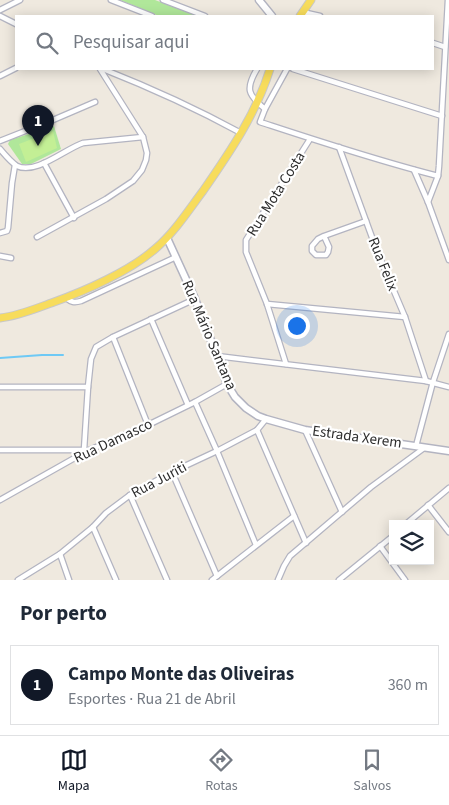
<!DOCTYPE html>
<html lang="pt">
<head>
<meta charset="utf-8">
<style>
  :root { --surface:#fff; --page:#f6f6f7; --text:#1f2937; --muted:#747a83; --line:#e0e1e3; --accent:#111827 }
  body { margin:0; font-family:"Source Sans 3",sans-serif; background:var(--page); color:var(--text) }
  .controls { position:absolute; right:15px; bottom:15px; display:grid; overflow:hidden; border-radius:0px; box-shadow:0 2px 12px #0003 }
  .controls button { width:45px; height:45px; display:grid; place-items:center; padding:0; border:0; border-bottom:1px solid var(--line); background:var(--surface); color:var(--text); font:25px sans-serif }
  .you { position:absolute; left:296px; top:325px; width:18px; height:18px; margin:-12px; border:4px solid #fff; border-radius:50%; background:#1a73e8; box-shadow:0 0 0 8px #1a73e833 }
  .badge { display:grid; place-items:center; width:32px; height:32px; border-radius:50%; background:var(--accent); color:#fff; font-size:16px; font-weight:700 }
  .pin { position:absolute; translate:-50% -41px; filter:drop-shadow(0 1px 2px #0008) }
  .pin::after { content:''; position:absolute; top:26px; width:18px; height:15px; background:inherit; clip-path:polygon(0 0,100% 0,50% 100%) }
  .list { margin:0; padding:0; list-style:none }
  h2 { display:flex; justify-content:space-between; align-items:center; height:65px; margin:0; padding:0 20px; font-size:21px }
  h2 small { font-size:16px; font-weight:400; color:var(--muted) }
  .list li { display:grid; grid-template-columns:32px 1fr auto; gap:15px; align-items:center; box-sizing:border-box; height:80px; margin:0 10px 10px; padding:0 10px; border:1px solid var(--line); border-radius:0px }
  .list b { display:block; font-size:19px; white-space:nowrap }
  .list p { margin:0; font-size:16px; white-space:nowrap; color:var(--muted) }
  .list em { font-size:16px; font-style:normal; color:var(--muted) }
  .icon { flex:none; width:28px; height:28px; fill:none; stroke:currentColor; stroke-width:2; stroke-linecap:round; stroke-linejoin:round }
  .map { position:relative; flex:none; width:449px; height:580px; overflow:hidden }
  .search { position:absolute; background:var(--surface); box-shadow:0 2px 12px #0003; left:15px; right:15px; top:15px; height:55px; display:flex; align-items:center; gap:12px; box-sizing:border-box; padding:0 18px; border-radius:0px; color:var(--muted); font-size:19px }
  .sheet { height:155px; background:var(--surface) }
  nav { display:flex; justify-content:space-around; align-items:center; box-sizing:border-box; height:70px; border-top:1px solid var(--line); background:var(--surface); font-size:14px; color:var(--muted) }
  nav a { display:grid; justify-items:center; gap:2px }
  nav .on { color:var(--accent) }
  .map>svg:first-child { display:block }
  .green { fill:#b0e79a }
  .pitch { fill:#c3ef95 }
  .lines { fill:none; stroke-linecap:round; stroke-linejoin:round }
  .stream { stroke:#6ec9f5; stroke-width:2 }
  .street-casing { stroke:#b3b4c1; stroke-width:7 }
  .secondary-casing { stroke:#b3b4c1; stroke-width:9 }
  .primary-casing { stroke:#c8c8c8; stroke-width:9 }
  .street { stroke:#fff; stroke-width:4.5 }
  .secondary { stroke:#fff; stroke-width:6 }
  .primary { stroke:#f7dc5c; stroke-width:7 }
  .labels { text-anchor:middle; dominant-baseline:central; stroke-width:4.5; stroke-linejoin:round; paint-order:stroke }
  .street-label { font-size:15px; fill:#2d2d2d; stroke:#fff }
</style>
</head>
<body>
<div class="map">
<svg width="449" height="580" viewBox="0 0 449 580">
  <rect width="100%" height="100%" fill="#efe9df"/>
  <!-- green -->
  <g class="green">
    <polygon points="120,0 155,0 197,16 159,16"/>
    <polygon points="54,126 61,149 31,164 22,164 8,144 10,140"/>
  </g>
  <!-- pitch -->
  <polygon class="pitch" points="53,131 57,148 26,162 19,144"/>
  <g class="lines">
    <!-- stream -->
    <polyline class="stream" points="0,358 42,355 63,355"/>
    <!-- street casing -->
    <g class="street-casing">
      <g id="street">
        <polyline points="111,0 152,16"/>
        <polyline points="163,0 205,16"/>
        <polyline points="0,10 20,0"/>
        <polyline points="302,12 320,16"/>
        <polyline points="0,16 16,24"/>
        <polyline points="433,43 445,47"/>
        <path d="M103,69C151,88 197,109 241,133"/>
        <path d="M257,69C245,89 248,95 265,109L287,69"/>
        <polyline points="293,69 442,116"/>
        <polyline points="0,76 16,68"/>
        <path d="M265,109L260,122C318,141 378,161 438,176"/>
        <polyline points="0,141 53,120 95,102"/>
        <polyline points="339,147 377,251 405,317 426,381"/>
        <path d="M0,149C5,155 11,162 17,166C36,175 65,149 83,143L143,137"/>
        <polyline points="44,163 74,218"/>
        <polyline points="414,170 428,202 449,260"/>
        <polyline points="428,202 438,176 439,166 448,0"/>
        <polyline points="0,233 7,231 8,228 12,183 15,165"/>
        <polyline points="324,236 329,247 328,252 326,255 316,255 312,251 312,246 318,239 324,236 366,221"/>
        <polyline points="37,237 106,199 133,181 142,170 146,160 147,153 143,137 100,69"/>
        <polyline points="0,256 11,258"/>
        <path d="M66,298C71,302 74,303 81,301L176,257"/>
        <polyline points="267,304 405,317"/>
        <polyline points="151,319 188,405"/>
        <polyline points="113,337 148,425"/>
        <polyline points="217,356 426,381 449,387"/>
        <polyline points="286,364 267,304 246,252 246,240 310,139"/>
        <polyline points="0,387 88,387"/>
        <polyline points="195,402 217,451 256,545"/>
        <polyline points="257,430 306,543"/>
        <polyline points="305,430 342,512"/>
        <polyline points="416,446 433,382 449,334"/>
        <polyline points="0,450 84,450"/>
        <polyline points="87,451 84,450 88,387 91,359 96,347 113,337 195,299"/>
        <polyline points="172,472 217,576"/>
        <polyline points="130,495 167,580"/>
        <polyline points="0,500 87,451 148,425 195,402 227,384"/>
        <polyline points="428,505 449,532"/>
        <polyline points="406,524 449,488"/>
        <polyline points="93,527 116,580"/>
        <polyline points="380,546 405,580"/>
        <polyline points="60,554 69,580"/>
        <polyline points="18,580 60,554 93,527 106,513 130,495 172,472 217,451 257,430 266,419"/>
        <polyline points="212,580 294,516"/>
        <polyline points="278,580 284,566 290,556 371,487 424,448"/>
        <polyline points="339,580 393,536"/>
      </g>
    </g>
    <!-- secondary casing -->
    <g class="secondary-casing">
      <g id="secondary">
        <polyline points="259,0 272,16"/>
        <polyline points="167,238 195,299 217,356 227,384 235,397 246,408 258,416 266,419 305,430 449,451"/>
      </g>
    </g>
    <!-- primary casing -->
    <g class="primary-casing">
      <g id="primary">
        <polyline points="300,16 311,0"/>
        <path d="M0,318C19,316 37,308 54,302C85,291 130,271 155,249C174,233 188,211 203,191C230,152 256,114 270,69"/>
      </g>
    </g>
    <!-- street -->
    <use href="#street" class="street"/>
    <!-- secondary -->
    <use href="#secondary" class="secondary"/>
    <!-- primary -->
    <use href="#primary" class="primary"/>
  </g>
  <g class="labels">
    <!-- street labels -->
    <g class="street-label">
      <text transform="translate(276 194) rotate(-58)">Rua Mota Costa</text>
      <text transform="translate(383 264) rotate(68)">Rua Felix</text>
      <text transform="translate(209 335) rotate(67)">Rua Mário Santana</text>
      <text transform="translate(357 437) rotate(8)">Estrada Xerem</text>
      <text transform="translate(113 441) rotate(-25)">Rua Damasco</text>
      <text transform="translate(159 480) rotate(-28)">Rua Juriti</text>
    </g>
  </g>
</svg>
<div class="controls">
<button><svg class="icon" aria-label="layers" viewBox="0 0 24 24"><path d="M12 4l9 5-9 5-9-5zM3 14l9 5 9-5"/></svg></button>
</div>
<div class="you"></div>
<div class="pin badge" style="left:38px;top:146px">1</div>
<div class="search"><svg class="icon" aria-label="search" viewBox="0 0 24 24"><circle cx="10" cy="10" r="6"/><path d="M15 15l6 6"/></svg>Pesquisar aqui</div>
</div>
<section class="sheet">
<h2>Por perto<small></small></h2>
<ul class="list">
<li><span class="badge">1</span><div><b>Campo Monte das Oliveiras</b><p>Esportes · Rua 21 de Abril</p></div><em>360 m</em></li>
</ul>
</section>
<nav>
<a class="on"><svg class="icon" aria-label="map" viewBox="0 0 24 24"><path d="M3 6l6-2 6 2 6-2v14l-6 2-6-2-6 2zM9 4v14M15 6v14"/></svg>Mapa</a>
<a><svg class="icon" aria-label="directions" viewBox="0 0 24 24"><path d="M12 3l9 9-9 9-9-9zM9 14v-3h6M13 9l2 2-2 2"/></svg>Rotas</a>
<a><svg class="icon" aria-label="saved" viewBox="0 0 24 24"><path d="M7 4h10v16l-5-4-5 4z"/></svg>Salvos</a>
</nav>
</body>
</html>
